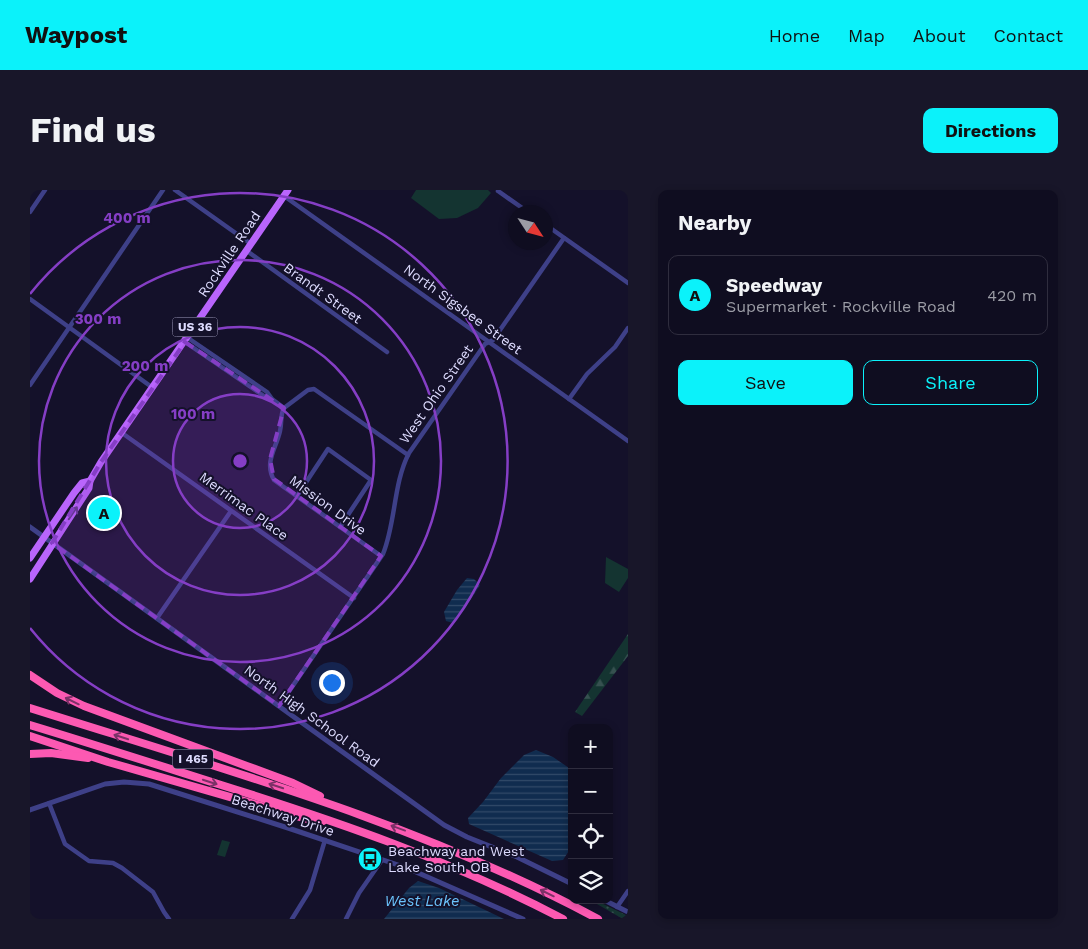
<!DOCTYPE html>
<html lang="en">
<head>
<meta charset="utf-8">
<style>
  :root { --surface:#0f0d20; --page:#181629; --text:#f1f3f6; --muted:#9b9ca5; --line:#2f2d3e; --accent:#0bf2fa }
  body { margin:0; font-family:"Work Sans",sans-serif; background:var(--page); color:var(--text) }
  .controls { position:absolute; right:15px; bottom:15px; display:grid; overflow:hidden; border-radius:10px; box-shadow:0 2px 8px #0003 }
  .controls button { width:45px; height:45px; display:grid; place-items:center; padding:0; border:0; border-bottom:1px solid var(--line); background:var(--surface); color:var(--text); font:25px sans-serif }
  .compass { position:absolute; left:478px; top:15px; width:45px; height:45px; border-radius:50%; background:var(--surface); box-shadow:0 2px 8px #0003; rotate:126deg }
  .you { position:absolute; left:301px; top:492px; width:18px; height:18px; margin:-12px; border:4px solid #fff; border-radius:50%; background:#1a73e8; box-shadow:0 0 0 8px #1a73e833 }
  .badge { display:grid; place-items:center; width:32px; height:32px; border-radius:50%; background:var(--accent); color:#111; font-size:16px; font-weight:700 }
  .pin { position:absolute; translate:-50% -50%; border:2px solid #fff; box-shadow:0 1px 5px #0006 }
  .list { margin:0; padding:0; list-style:none }
  h2 { display:flex; justify-content:space-between; align-items:center; height:65px; margin:0; padding:0 20px; font-size:21px }
  h2 small { font-size:16px; font-weight:400; color:var(--muted) }
  .list li { display:grid; grid-template-columns:32px 1fr auto; gap:15px; align-items:center; box-sizing:border-box; height:80px; margin:0 10px 10px; padding:0 10px; border:1px solid var(--line); border-radius:10px }
  .list b { display:block; font-size:19px; white-space:nowrap }
  .list p { margin:0; font-size:16px; white-space:nowrap; color:var(--muted) }
  .list em { font-size:16px; font-style:normal; color:var(--muted) }
  .actions { display:flex; gap:10px; padding:15px 20px }
  .actions a { flex:1; padding:11px 0; border:1px solid var(--accent); border-radius:10px; text-align:center; font-size:18px; color:var(--accent) }
  .actions .main { background:var(--accent); color:#111 }
  .icon { flex:none; width:28px; height:28px; fill:none; stroke:currentColor; stroke-width:2; stroke-linecap:round; stroke-linejoin:round }
  .map { position:relative; flex:none; width:598px; height:729px; overflow:hidden; border-radius:10px }
  header { display:flex; align-items:center; gap:30px; box-sizing:border-box; height:70px; padding:0 25px; background:var(--accent); color:#111 }
  header strong { font-size:24px }
  nav { display:flex; gap:28px; margin-inline-start:auto; font-size:18px }
  .intro { display:flex; align-items:center; justify-content:space-between; box-sizing:border-box; height:120px; padding:0 30px }
  h1 { margin:0; font-size:35px }
  .button { padding:12px 22px; border-radius:10px; background:var(--accent); color:#111; font-size:18px; font-weight:700 }
  main { display:flex; gap:30px; padding:0 30px }
  aside { flex:1; background:var(--surface); border-radius:10px; box-shadow:0 2px 8px #0003 }
  .map>svg:first-child { display:block }
  .grass { fill:url(#grass-dots) }
  .forest { fill:url(#forest-firs) }
  .park { fill:#143431 }
  .water { fill:url(#water-rules) }
  .lines { fill:none; stroke-linecap:round; stroke-linejoin:round }
  .minor { stroke:#3e4088; stroke-width:4.5 }
  .tertiary { stroke:#3e4088; stroke-width:5 }
  .primary { stroke:#b965fc; stroke-width:7 }
  .motorway { stroke:#fc59b2; stroke-width:8 }
  .oneway { stroke:#5e3788 }
  .oneway2 { stroke:#7c3167 }
  .marked { fill:#853ec5; fill-opacity:0.2; stroke:#853ec5; stroke-width:4; stroke-dasharray:10 6; stroke-linejoin:round }
  .ring { fill:none; stroke:#853ec5; stroke-width:2.5 }
  .labels { text-anchor:middle; dominant-baseline:central; stroke-width:4; stroke-linejoin:round; paint-order:stroke }
  .shield { fill:#14112a; stroke:#a19ebe; stroke-width:1 }
  .shield-label { font-size:12px; font-weight:bold; fill:#dddbfe }
  .street-label { font-size:14px; fill:#dddbfe; stroke:#14112a }
  .poi-label { font-size:14px; fill:#dddbfe; stroke:#14112a; text-anchor:start }
  .water-label { font-size:15px; font-style:italic; fill:#6bc3fc; stroke:#14112a }
  .centre { fill:#853ec5; stroke:#14112a; stroke-width:2.5 }
  .ring-label { font-size:15px; text-anchor:middle; font-weight:bold; fill:#853ec5; stroke:#14112a; stroke-width:4; stroke-linejoin:round; paint-order:stroke }
</style>
</head>
<body>
<header>
<strong>Waypost</strong>
<nav><a>Home</a><a>Map</a><a>About</a><a>Contact</a></nav>
</header>
<div class="intro"><h1>Find us</h1><a class="button">Directions</a></div>
<main>
<div class="map">
<svg width="598" height="729" viewBox="0 0 598 729">
  <defs>
    <pattern id="grass-dots" width="8" height="8" patternUnits="userSpaceOnUse" patternTransform="scale(1.25)"><rect width="8" height="8" fill="#143431"/><path d="M2 2h.1M6 6h.1" fill="none" stroke="#365150" stroke-width="1.8" stroke-linecap="round"/></pattern>
    <pattern id="forest-firs" width="22" height="20" patternUnits="userSpaceOnUse" patternTransform="scale(1.25)"><rect width="22" height="20" fill="#143431"/><path d="M5 1l3.5 6h-7zM16 11l3.5 6h-7z" fill="#365150"/></pattern>
    <pattern id="water-rules" width="6" height="5" patternUnits="userSpaceOnUse" patternTransform="scale(1.25)"><rect width="6" height="5" fill="#102c4f"/><path d="M0 2.5h6" fill="none" stroke="#324a69"/></pattern>
  </defs>
  <rect width="100%" height="100%" fill="#14112a"/>
  <!-- grass -->
  <polygon class="grass" points="560,710 565,710 598,726 598,729 593,729"/>
  <!-- forest -->
  <polygon class="forest" points="598,444 598,466 552,526 545,522"/>
  <!-- park -->
  <g class="park">
    <polygon points="386,0 458,0 461,3 448,18 427,28 409,29 381,8"/>
    <polygon points="576,367 598,379 598,388 589,402 575,393"/>
    <polygon points="192,650 200,652 195,667 187,665"/>
  </g>
  <!-- water -->
  <g class="water">
    <polygon points="437,388 444,389 450,395 434,420 423,433 416,431 414,422 427,400"/>
    <polygon points="506,560 523,567 542,580 542,656 533,670 522,671 439,634 438,628 453,612 471,588 494,565"/>
    <polygon points="388,691 409,698 474,729 354,729 379,698"/>
  </g>
  <g class="lines">
    <!-- minor -->
    <g class="minor">
      <polyline points="145,0 221,54"/>
      <polyline points="468,1 498,22"/>
      <polyline points="254,6 598,251"/>
      <polyline points="0,22 15,0"/>
      <polyline points="516,35 598,93"/>
      <polyline points="217,61 357,162"/>
      <polyline points="0,109 123,198"/>
      <polyline points="158,148 237,202 242,209 254,218"/>
      <polyline points="155,152 234,206 241,209"/>
      <polyline points="0,195 133,0"/>
      <polyline points="539,209 557,184 585,157 598,138"/>
      <path d="M254,218C250,225 252,233 250,241C246,259 234,272 244,290L351,366"/>
      <polyline points="254,218 278,200 284,199 378,265"/>
      <polyline points="92,243 324,408"/>
      <polyline points="267,306 298,259 341,290 310,337"/>
      <polyline points="127,428 201,321"/>
      <path d="M249,516L353,364C366,332 363,294 379,263L455,154L463,150L534,48"/>
      <polyline points="19,613 35,654 59,671 83,673 92,678 123,702 134,722 139,729"/>
      <polyline points="587,717 598,701"/>
      <polyline points="262,729 280,700 295,650"/>
      <polyline points="316,729 329,703 352,670"/>
    </g>
    <!-- tertiary -->
    <g class="tertiary">
      <polyline points="0,337 414,635 437,647 487,667 542,694"/>
      <polyline points="0,620 75,594 94,592 119,594 258,638 377,678 493,729"/>
      <polyline points="574,710 598,722"/>
    </g>
    <!-- primary -->
    <g class="primary">
      <polyline points="0,368 44,303 52,293 60,291"/>
      <polyline points="0,389 59,298 60,291 71,272 258,0"/>
    </g>
    <!-- motorway -->
    <g class="motorway">
      <polyline points="0,485 27,503 54,516 263,593 290,606"/>
      <path d="M0,518C193,579 389,633 568,729"/>
      <path d="M0,535C63,554 125,574 188,594C306,631 423,671 533,729"/>
      <polyline points="0,546 78,572 280,630 293,631"/>
      <polyline points="0,564 21,563 58,568"/>
    </g>
  </g>
  <!-- one-way arrows -->
  <defs><path id="oneway-shaft" d="M-6 0H5M1.5-3L5.5 0L1.5 3" fill="none" stroke-width="1.6" stroke-linecap="round" stroke-linejoin="round" transform="scale(1.25)"/></defs>
  <use class="oneway" href="#oneway-shaft" transform="translate(43 323) rotate(-56)"/>
  <g class="oneway2">
    <use href="#oneway-shaft" transform="translate(42 511) rotate(-154)"/>
    <use href="#oneway-shaft" transform="translate(91 547) rotate(-162)"/>
    <use href="#oneway-shaft" transform="translate(180 592) rotate(18)"/>
    <use href="#oneway-shaft" transform="translate(246 596) rotate(-162)"/>
    <use href="#oneway-shaft" transform="translate(368 638) rotate(-160)"/>
    <use href="#oneway-shaft" transform="translate(517 703) rotate(-154)"/>
  </g>
  <!-- marked area -->
  <path class="marked" d="M155,152L254,218L240,269L244,289L351,366L249,516L22,353L71,272Z"/>
  <!-- distance rings -->
  <circle cx="210" cy="271" r="67" fill="#853ec5" fill-opacity=".12"/>
  <g class="ring">
    <circle cx="210" cy="271" r="67"/>
    <circle cx="210" cy="271" r="134"/>
    <circle cx="210" cy="271" r="201"/>
    <path d="M0 104A268 268 0 1 1 0 438"/>
  </g>
  <!-- icons -->
  <defs>
    <g id="bus-disc" transform="scale(1.25)"><circle r="9.5" fill="#0bf2fa" stroke="#14112a"/><path d="M-5-6H5V4H4V6H2V4H-2V6H-4V4H-5ZM-3.5-4V0h7V-4ZM-3.5 1.2v1.5H-2V1.2ZM2 1.2v1.5H3.5V1.2Z" fill="#111"/></g>
  </defs>
  <g fill-rule="evenodd">
    <use href="#bus-disc" x="340" y="669"/>
  </g>
  <g class="labels">
    <!-- shield labels -->
    <g class="shield">
      <rect x="142.5" y="127.5" width="45" height="19" rx="4"/>
      <rect x="143" y="559.5" width="40" height="19" rx="4"/>
    </g>
    <g class="shield-label">
      <text x="165" y="137">US 36</text>
      <text x="163" y="569">I 465</text>
    </g>
    <!-- street labels -->
    <g class="street-label">
      <text transform="translate(199 64) rotate(-56)">Rockville Road</text>
      <text transform="translate(293 103) rotate(36)">Brandt Street</text>
      <text transform="translate(433 119) rotate(36)">North Sigsbee Street</text>
      <text transform="translate(406 204) rotate(-55)">West Ohio Street</text>
      <text transform="translate(298 315) rotate(36)">Mission Drive</text>
      <text transform="translate(214 316) rotate(36)">Merrimac Place</text>
      <text transform="translate(282 526) rotate(36)">North High School Road</text>
      <text transform="translate(253 625) rotate(18)">Beachway Drive</text>
    </g>
    <!-- poi labels -->
    <g class="poi-label">
      <text x="358" y="661">Beachway and West<tspan x="358" dy="16">Lake South OB</tspan></text>
    </g>
    <!-- water labels -->
    <g class="water-label">
      <text x="392" y="711">West Lake</text>
    </g>
  </g>
  <circle cx="210" cy="271" r="8" class="centre"/>
  <g class="ring-label">
    <text x="97" y="33">400 m</text>
    <text x="68" y="134">300 m</text>
    <text x="115" y="181">200 m</text>
    <text x="163" y="229">100 m</text>
  </g>
</svg>
<div class="controls">
<button>+</button>
<button>−</button>
<button><svg class="icon" aria-label="locate" viewBox="0 0 24 24"><circle cx="12" cy="12" r="6"/><path d="M12 2v4M12 18v4M2 12h4M18 12h4"/></svg></button>
<button><svg class="icon" aria-label="layers" viewBox="0 0 24 24"><path d="M12 4l9 5-9 5-9-5zM3 14l9 5 9-5"/></svg></button>
</div>
<svg class="compass" viewBox="-18 -18 36 36"><path d="M0-13l5 13h-10z" fill="#e53935"/><path d="M0 13l5-13h-10z" fill="#9b9ca5"/></svg>
<div class="you"></div>
<div class="pin badge" style="left:74px;top:323px">A</div>
</div>
<aside>
<h2>Nearby<small></small></h2>
<ul class="list">
<li><span class="badge">A</span><div><b>Speedway</b><p>Supermarket · Rockville Road</p></div><em>420 m</em></li>
</ul>
<div class="actions"><a class="main">Save</a><a>Share</a></div>
</aside>
</main>
</body>
</html>
